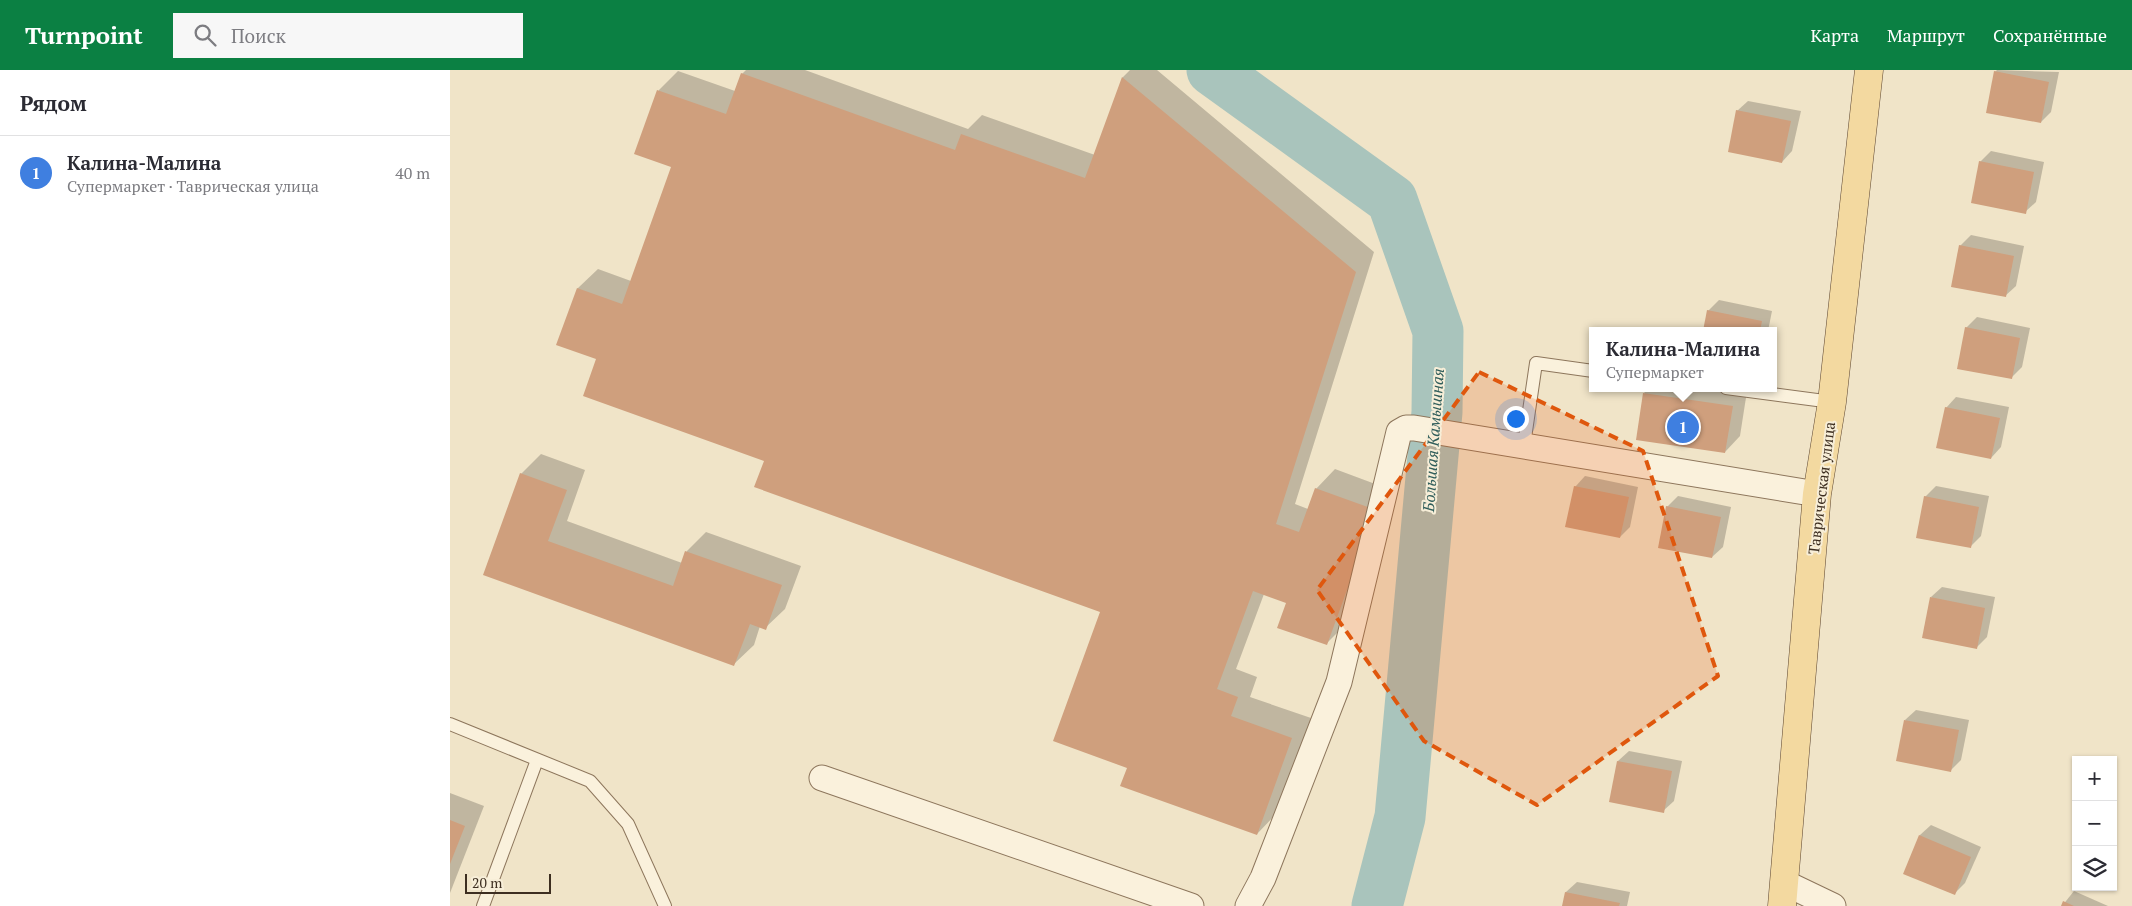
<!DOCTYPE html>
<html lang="ru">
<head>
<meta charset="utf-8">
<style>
  :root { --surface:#fff; --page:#f7f7f7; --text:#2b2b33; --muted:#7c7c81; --line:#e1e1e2; --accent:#0b8043 }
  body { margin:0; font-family:"PT Serif",serif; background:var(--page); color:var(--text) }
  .controls { position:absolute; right:15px; bottom:15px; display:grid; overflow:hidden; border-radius:0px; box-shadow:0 1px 4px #0004 }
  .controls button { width:45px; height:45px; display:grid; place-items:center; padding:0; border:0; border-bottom:1px solid var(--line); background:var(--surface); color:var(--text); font:25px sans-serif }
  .scale { position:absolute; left:15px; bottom:12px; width:86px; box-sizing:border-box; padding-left:5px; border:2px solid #3d2e20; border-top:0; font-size:14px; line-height:18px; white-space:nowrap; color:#3d2e20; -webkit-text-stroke:4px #f7eed8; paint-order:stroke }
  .you { position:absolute; left:1065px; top:348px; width:18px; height:18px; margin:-12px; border:4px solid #fff; border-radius:50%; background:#1a73e8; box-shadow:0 0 0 8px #1a73e833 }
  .badge { display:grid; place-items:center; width:32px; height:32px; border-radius:50%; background:var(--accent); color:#fff; font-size:16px; font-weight:700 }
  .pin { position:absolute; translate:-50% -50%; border:2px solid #fff; box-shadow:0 1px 5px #0006 }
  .popup { position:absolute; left:1139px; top:257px; width:188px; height:65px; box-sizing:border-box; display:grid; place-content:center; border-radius:0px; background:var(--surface); filter:drop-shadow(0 1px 4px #0005); font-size:16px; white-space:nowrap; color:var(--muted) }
  .popup b { font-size:19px; color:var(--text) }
  .popup::after { content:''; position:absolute; left:50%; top:100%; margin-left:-10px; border:10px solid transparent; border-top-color:var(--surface) }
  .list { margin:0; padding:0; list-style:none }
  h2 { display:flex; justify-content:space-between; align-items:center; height:65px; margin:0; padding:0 20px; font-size:21px }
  h2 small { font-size:16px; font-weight:400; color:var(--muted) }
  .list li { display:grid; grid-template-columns:32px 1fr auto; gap:15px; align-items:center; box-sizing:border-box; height:75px; padding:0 20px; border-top:1px solid var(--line) }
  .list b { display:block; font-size:19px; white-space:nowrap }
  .list p { margin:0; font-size:16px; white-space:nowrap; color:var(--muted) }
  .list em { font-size:16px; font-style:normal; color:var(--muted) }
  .icon { flex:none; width:28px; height:28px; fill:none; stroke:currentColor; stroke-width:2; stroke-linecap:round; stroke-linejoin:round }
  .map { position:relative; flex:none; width:1682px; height:836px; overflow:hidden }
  header { display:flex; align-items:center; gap:30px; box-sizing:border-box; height:70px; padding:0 25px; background:var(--accent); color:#fff }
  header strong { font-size:24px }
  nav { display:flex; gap:28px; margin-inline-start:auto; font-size:18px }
  .search { width:350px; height:45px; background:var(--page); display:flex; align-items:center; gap:12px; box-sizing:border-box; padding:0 18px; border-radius:0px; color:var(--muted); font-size:19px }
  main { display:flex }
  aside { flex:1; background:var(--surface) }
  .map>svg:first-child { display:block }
  .shadow { fill:#0003 }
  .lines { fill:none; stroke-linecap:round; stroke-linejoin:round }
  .river { stroke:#a9c4bc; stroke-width:51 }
  .building { fill:#cf9f7d }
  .lane-casing { stroke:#8d765c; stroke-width:14 }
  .street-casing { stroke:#8d765c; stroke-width:27 }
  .primary-casing { stroke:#5b4430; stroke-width:29 }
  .lane { stroke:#faf1dc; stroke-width:12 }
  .street { stroke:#faf1dc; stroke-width:25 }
  .primary { stroke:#f3d9a0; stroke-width:28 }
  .marked { fill:#df570d; fill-opacity:0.2; stroke:#df570d; stroke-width:4; stroke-dasharray:10 6; stroke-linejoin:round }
  .labels { text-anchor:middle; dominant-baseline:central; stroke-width:4; stroke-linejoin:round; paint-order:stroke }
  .street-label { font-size:15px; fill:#3d2e20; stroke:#f7eed8 }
  .water-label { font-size:16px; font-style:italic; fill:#2f5d5a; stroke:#f7eed8 }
</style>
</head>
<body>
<header>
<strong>Turnpoint</strong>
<div class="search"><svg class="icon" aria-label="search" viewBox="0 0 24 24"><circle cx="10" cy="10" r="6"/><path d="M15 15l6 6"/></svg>Поиск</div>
<nav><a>Карта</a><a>Маршрут</a><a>Сохранённые</a></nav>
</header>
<main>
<aside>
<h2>Рядом<small></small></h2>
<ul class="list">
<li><span class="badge" style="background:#3f7fe0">1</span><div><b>Калина-Малина</b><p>Супермаркет · Таврическая улица</p></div><em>40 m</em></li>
</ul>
</aside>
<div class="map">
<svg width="1682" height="836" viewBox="0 0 1682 836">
  <rect width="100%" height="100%" fill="#f0e4c8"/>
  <!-- shadow -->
  <g class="shadow">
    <polygon points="296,0 355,0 518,59 532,45 645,85 673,7 680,0 707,0 924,182 845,434 858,439 866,419 885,399 944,421 896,554 876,574 838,532 814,524 786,599 807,607 800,627 861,648 826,744 807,764 678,698 651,541 316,390 147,288 108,274 128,218 148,199 181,211 223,96 186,83 209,20 228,1 285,21 292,4"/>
    <polygon points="1547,0 1609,2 1601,42 1591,52 1545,2"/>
    <polygon points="1298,31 1351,41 1342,81 1332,92 1287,41"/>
    <polygon points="1541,81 1594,92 1586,132 1575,142 1530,92"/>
    <polygon points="1521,165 1574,176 1566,216 1555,226 1510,176"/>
    <polygon points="1269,230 1322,241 1318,261 1254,261 1258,241"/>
    <polygon points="1527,247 1580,258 1572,297 1561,308 1516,258"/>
    <polygon points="1199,318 1278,318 1297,321 1290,366 1275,382 1194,323"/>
    <polygon points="1506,327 1559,337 1551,377 1541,388 1496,338"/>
    <polygon points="91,384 135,400 117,451 232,493 237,481 256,462 351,496 335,539 315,558 310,556 304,575 284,594 35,504 71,404"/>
    <polygon points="1135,406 1188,417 1180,457 1170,467 1125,417"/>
    <polygon points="1486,416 1539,426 1531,466 1520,477 1475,427"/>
    <polygon points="1228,426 1281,437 1273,477 1262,487 1217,437"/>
    <polygon points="1492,517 1545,527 1537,567 1526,578 1481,527"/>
    <polygon points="1466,640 1519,650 1511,690 1500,701 1455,650"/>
    <polygon points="1179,681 1232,691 1224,731 1213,741 1160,731 1168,691"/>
    <polygon points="0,723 34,736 0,823"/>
    <polygon points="1481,755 1531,777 1515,813 1504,824 1455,803 1470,765"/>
    <polygon points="1127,812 1180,822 1177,836 1113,836 1116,822"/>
    <polygon points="1624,821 1658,836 1612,836"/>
  </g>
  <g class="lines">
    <!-- river -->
    <polyline class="river" points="762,0 942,130 988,261 987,342 950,747 927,836"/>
  </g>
  <!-- building -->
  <g class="building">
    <polygon points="1544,1 1599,12 1591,53 1536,43"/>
    <polygon points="291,3 505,80 511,64 635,108 672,7 906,202 826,454 849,462 865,418 926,440 877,575 827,558 836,533 803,521 767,619 788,627 781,646 842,668 807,765 670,716 677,698 603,671 650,542 304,417 314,391 133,326 146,289 106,275 127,218 172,234 221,97 184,84 207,20 276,44"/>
    <polygon points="1286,40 1341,51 1332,93 1278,82"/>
    <polygon points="1529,91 1584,102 1576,144 1521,133"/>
    <polygon points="1509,175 1564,186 1556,227 1501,217"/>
    <polygon points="1257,240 1312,251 1310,261 1253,261"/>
    <polygon points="1515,257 1570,268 1562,309 1507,299"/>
    <polygon points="1193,323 1283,336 1275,383 1186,370"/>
    <polygon points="1495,337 1550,348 1541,389 1486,378"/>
    <polygon points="70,403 117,420 98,471 223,516 235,481 332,515 316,560 300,554 284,596 33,505"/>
    <polygon points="1124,416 1179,427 1170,468 1115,457"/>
    <polygon points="1474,426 1529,437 1521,478 1466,468"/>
    <polygon points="1216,436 1271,447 1262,488 1208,478"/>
    <polygon points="1480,527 1535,538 1527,579 1472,568"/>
    <polygon points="1454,650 1509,660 1501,702 1446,691"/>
    <polygon points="1167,691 1222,701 1214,743 1159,732"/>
    <polygon points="0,750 15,756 0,794"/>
    <polygon points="1469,765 1521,787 1505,825 1453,804"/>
    <polygon points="1115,822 1170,833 1169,836 1112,836"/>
    <polygon points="1613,831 1624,836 1611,836"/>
  </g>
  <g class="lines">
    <!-- lane casing -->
    <g class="lane-casing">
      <g id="lane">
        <polyline points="1276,318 1382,332"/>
        <polyline points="1074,375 1086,293 1143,301"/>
        <polyline points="0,654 140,711 178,754 215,836"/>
        <polyline points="33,836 87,690"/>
      </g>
    </g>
    <!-- street casing -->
    <g class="street-casing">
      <g id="street">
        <polyline points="372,708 741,836"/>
        <polyline points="1335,813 1383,836"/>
        <polyline points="798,836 813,808 889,612 949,362 956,358 964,358 1367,424"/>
      </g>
    </g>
    <!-- primary casing -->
    <g class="primary-casing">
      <polyline id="primary" points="1332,836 1367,424 1382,332 1419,0"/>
    </g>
    <!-- lane -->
    <use href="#lane" class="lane"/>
    <!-- street -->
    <use href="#street" class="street"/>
    <!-- primary -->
    <use href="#primary" class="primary"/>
  </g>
  <!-- marked area -->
  <path class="marked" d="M1029,302L1193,381L1268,606L1087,735L974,671L867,520Z"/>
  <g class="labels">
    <!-- street labels -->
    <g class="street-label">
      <text transform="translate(1371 418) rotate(-83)">Таврическая улица</text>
    </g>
    <!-- water labels -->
    <g class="water-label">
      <text transform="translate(983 370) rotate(-86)">Большая Камышная</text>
    </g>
  </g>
</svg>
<div class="controls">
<button>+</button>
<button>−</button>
<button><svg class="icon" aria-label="layers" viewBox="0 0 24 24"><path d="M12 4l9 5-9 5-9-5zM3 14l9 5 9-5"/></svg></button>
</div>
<div class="scale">20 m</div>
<div class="you"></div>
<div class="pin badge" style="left:1233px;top:357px;background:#3f7fe0">1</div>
<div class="popup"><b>Калина-Малина</b>Супермаркет</div>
</div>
</main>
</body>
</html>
